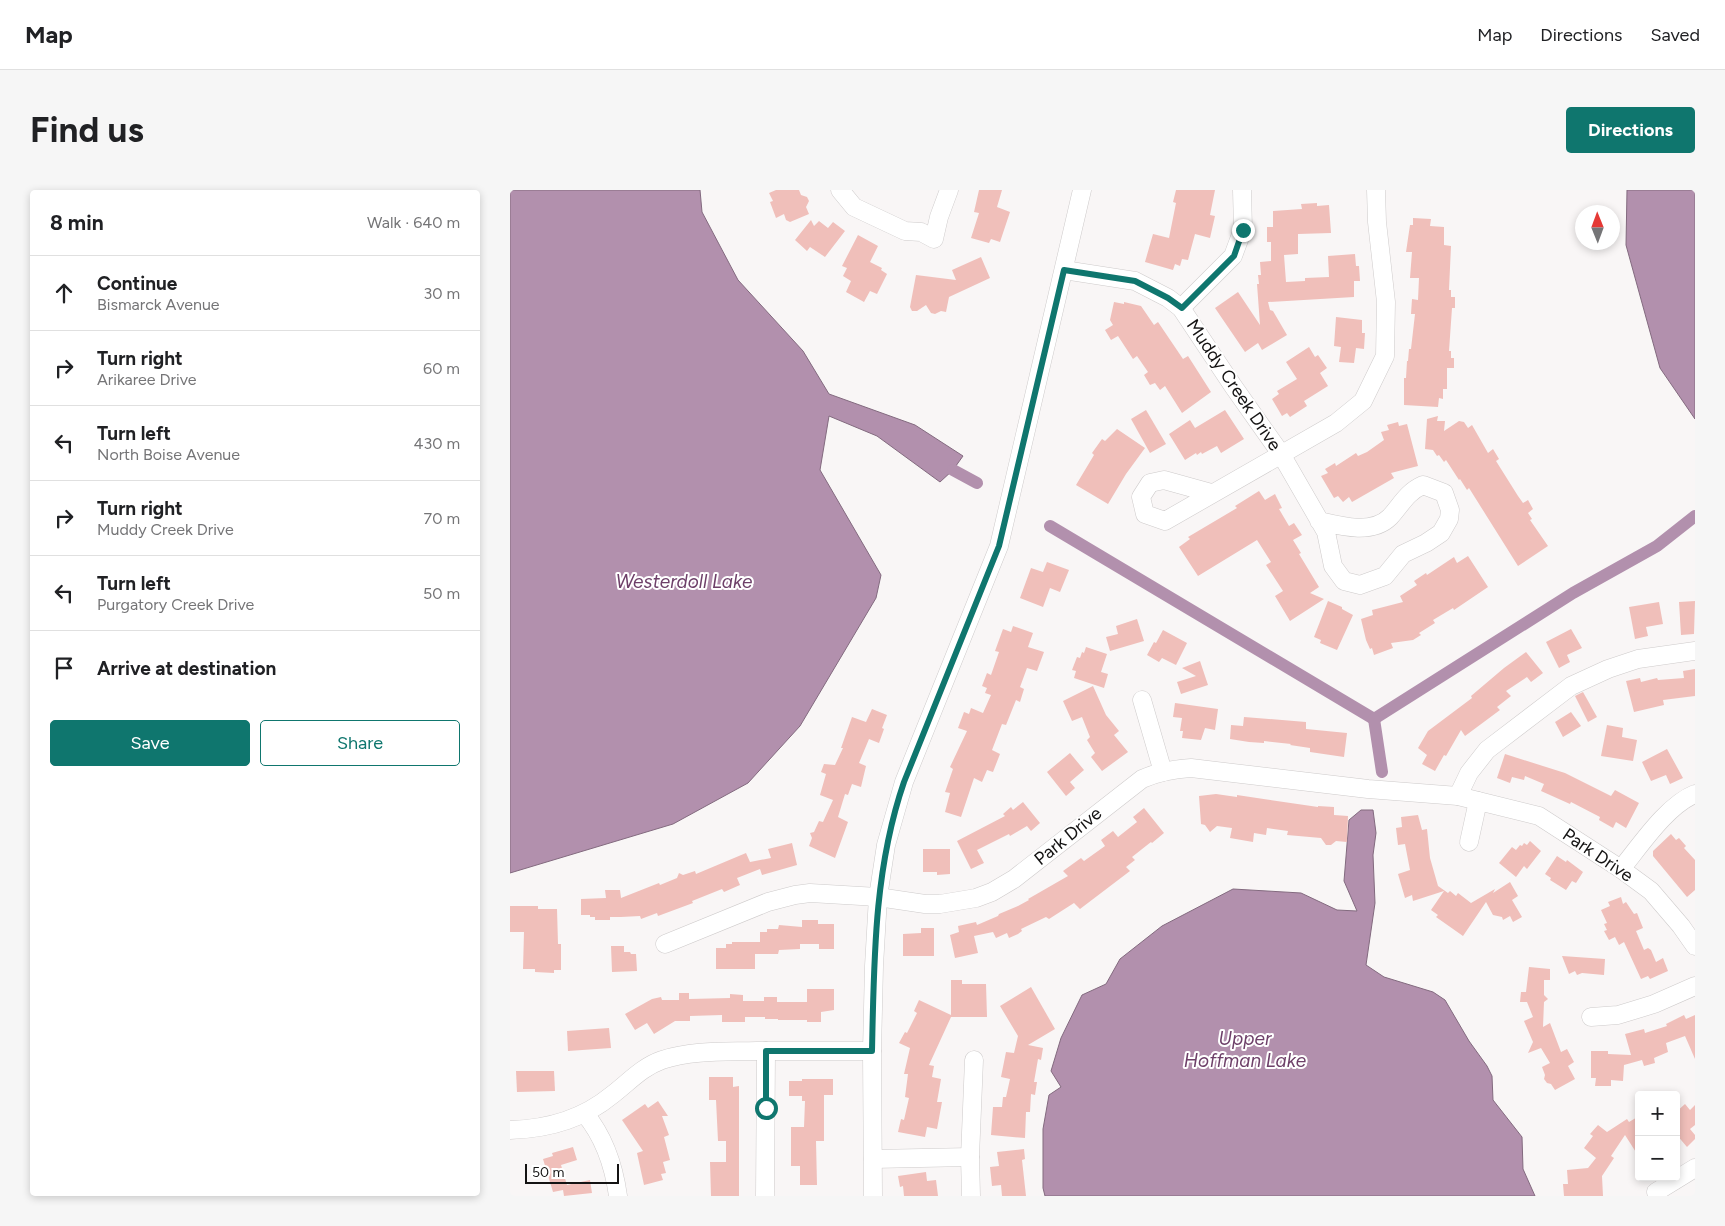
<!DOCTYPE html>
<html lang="en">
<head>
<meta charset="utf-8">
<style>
  :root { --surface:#fff; --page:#f6f6f6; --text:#202124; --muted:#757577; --line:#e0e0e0; --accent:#0f766e }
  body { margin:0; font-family:Figtree,sans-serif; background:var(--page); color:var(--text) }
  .controls { position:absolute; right:15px; bottom:15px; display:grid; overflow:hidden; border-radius:5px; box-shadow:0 2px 8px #0003 }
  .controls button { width:45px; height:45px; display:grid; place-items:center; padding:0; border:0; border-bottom:1px solid var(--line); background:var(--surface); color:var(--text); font:25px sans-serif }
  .compass { position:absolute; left:1065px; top:15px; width:45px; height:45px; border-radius:50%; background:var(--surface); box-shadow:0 2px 8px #0003; rotate:359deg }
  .scale { position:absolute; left:15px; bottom:12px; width:94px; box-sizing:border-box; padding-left:5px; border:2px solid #141313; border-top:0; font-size:14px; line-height:18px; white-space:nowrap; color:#141313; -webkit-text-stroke:4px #fff; paint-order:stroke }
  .stop { position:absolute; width:15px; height:15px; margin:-11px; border:4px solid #0f766e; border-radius:50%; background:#fff }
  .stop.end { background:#0f766e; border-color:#fff; box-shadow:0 1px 5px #0008 }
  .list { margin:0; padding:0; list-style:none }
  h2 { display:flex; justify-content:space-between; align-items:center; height:65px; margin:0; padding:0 20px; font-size:21px }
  h2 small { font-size:16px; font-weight:400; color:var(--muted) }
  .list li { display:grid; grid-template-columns:32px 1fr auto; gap:15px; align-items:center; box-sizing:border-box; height:75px; padding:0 20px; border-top:1px solid var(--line) }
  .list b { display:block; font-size:19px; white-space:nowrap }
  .list p { margin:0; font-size:16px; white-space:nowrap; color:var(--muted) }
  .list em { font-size:16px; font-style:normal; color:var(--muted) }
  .actions { display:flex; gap:10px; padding:15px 20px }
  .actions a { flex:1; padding:11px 0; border:1px solid var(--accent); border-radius:5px; text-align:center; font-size:18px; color:var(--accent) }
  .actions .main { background:var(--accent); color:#fff }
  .icon { flex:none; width:28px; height:28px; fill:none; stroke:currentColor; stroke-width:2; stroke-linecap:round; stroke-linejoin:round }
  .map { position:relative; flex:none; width:1185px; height:1006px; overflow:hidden; border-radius:5px }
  header { display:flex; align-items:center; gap:30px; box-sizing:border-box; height:70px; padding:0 25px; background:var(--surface); border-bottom:1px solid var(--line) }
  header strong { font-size:24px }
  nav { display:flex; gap:28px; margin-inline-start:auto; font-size:18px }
  .intro { display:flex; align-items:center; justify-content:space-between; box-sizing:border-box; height:120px; padding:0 30px }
  h1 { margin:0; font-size:35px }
  .button { padding:12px 22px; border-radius:5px; background:var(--accent); color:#fff; font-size:18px; font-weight:700 }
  main { display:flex; gap:30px; padding:0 30px }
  aside { flex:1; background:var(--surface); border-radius:5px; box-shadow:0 2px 8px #0003 }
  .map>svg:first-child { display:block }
  .water { fill:#b290ad; stroke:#836a7f }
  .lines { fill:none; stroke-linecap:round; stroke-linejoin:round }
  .canal { stroke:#b290ad; stroke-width:12 }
  .building { fill:#f0bfba }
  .minor-casing { stroke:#cecbcb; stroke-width:19 }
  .minor { stroke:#fff; stroke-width:18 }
  .route { stroke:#0f766e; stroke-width:6 }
  .labels { text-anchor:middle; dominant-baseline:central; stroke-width:4; stroke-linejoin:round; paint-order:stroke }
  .street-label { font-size:18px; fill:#141313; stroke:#fff }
  .water-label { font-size:19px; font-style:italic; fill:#6e4069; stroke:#fff }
</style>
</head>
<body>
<header>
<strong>Map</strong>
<nav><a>Map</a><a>Directions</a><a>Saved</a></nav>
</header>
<div class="intro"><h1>Find us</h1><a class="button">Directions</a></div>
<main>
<aside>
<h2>8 min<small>Walk · 640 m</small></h2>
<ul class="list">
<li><svg class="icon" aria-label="ahead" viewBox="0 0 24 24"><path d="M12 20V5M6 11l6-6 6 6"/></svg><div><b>Continue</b><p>Bismarck Avenue</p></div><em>30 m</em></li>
<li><svg class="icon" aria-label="right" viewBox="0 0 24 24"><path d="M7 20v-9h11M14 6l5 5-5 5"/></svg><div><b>Turn right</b><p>Arikaree Drive</p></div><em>60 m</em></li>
<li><svg class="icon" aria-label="left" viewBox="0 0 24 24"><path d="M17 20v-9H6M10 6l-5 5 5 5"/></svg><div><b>Turn left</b><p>North Boise Avenue</p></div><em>430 m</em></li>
<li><svg class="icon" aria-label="right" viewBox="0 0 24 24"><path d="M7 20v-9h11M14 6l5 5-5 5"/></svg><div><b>Turn right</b><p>Muddy Creek Drive</p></div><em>70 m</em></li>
<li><svg class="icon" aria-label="left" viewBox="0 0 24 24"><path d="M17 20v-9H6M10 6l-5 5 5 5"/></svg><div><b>Turn left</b><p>Purgatory Creek Drive</p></div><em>50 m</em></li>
<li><svg class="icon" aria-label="arrive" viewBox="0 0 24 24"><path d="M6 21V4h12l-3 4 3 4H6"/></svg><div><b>Arrive at destination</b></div></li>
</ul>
<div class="actions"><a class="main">Save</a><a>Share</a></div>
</aside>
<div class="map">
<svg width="1185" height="1006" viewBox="0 0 1185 1006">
  <rect width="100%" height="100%" fill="#f9f6f6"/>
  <!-- water -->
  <g class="water">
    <polygon points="0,0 190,0 192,22 228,90 293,161 319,204 405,235 453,266 443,280 430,292 367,246 319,226 310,280 371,385 366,408 290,536 238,593 163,634 0,683"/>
    <polygon points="1117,0 1185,0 1185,229 1150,178 1116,55"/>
    <polygon points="851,620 863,620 866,643 863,665 865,713 856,775 874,787 923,802 935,810 959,851 977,876 982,886 983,910 1012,947 1013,979 1025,1006 535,1006 533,998 533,939 539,905 551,897 541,881 551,848 572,805 596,794 610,769 652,736 723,699 791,703 827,720 847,721 834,691 839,630"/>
  </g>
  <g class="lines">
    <!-- canal -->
    <g class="canal">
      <polyline points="443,280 467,293"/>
      <polyline points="540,336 864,529"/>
      <polyline points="864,529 1063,403 1147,356 1185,326"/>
      <polyline points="864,529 872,582"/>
    </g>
  </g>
  <!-- building -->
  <g class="building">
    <polygon points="266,0 289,0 291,5 297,7 299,11 296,17 299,24 280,32 276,30 274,24 266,28 260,12 263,11 259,3"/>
    <polygon points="469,0 492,0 487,17 500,22 490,52 481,49 479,53 461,48 469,23 464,22"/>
    <polygon points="666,0 705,0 700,25 705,26 700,48 685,44 678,70 672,69 670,76 665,74 663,80 635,72 643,44 659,48 666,13 663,12"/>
    <polygon points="807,13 807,16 819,15 821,43 788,44 788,64 774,65 776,92 795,91 795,88 819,87 818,66 845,64 846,76 849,76 850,91 844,91 844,107 758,112 760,120 763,121 777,145 752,160 748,153 735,162 705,118 728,102 750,135 747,94 749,94 748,85 751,85 750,72 761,71 761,52 757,52 757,37 763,37 763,21 792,19 791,14"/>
    <polygon points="903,28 921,29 920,36 934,37 934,55 941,56 939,100 941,100 941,107 945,107 945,118 942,118 939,161 941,161 941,168 944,168 944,178 937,178 937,199 933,199 933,209 929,208 928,217 894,215 894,188 896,188 897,171 898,171 899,159 901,159 905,124 901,124 902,109 908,110 909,88 900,88 902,62 896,62 900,35 903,35"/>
    <polygon points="301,30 304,36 309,31 318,38 323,32 335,41 315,67 300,57 297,61 285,50"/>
    <polygon points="348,45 368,56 360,72 372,78 371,80 377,84 367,104 360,101 354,112 336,102 341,91 333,86 337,78 332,76"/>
    <polygon points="471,67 480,88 439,107 436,122 431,121 425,124 421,123 416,115 407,121 402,121 400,117 406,85 446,90 442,80"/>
    <polygon points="604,112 614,114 614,112 631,116 644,135 648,132 673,169 678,166 701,202 672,223 655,196 650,200 645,193 640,195 634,185 638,182 627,166 623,169 608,146 601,150 595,140 603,135 600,130"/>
    <polygon points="826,127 852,130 852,143 855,143 854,159 846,158 844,173 829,172 831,157 824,156"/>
    <polygon points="799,157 805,167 808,165 817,178 810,183 818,196 794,211 797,216 780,227 777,223 772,226 762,209 769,204 767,201 787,189 776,172"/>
    <polygon points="636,220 656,254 640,263 621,229"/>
    <polygon points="715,220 734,249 711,263 707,256 692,264 691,262 687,265 686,263 675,270 659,244 680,230 685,238"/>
    <polygon points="928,226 927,231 935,231 934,241 949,231 954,232 958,238 962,235 978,263 983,259 989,269 986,271 1008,306 1013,313 1018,310 1023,319 1018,323 1022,329 1020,330 1038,356 1008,376 959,298 957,300 950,289 949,290 936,270 934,272 929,265 927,266 923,260 915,259 917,229"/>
    <polygon points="888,232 889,236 897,234 908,276 881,283 884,288 842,312 839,307 833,312 828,306 824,308 811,286 818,283 815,279 825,273 826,276 846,263 848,266 857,262 874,250 871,242 879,240 877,235"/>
    <polygon points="607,239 635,258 616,284 598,314 566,295 584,265 582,263 592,249 595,251"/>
    <polygon points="749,301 755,310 765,304 772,318 769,319 779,336 784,333 792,345 783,350 791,363 789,364 809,397 800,403 814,409 780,431 765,406 773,401 756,375 761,372 747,350 688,386 669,357 680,349 678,347 727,318 725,316"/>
    <polygon points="958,366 978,397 944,420 943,418 923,430 925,433 909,443 911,445 903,450 881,453 883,458 864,465 862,458 860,459 856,450 851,429 863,425 862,420 893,412 890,406 907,395 904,391 916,383 917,385 944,367 947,373"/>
    <polygon points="537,372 559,380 550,402 540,398 533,417 510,408 521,378 533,382"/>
    <polygon points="818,411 832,417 832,419 843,425 827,460 810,453 811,450 804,447"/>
    <polygon points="1185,411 1184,444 1171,445 1169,412"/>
    <polygon points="1149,412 1153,434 1136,437 1138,446 1125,449 1119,417"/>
    <polygon points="627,429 634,451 600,461 596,447 608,444 606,436"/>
    <polygon points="503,436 523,443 518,457 534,462 527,481 517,478 510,497 514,499 510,512 506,510 496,535 492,534 482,560 490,564 483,582 477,580 472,592 464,588 451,627 435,622 440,603 435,602 443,579 440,577 457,541 448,538 454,522 459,524 461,518 473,523 481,505 475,503 477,498 472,496 477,483 481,485 489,462 485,461 493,439 501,442"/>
    <polygon points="1061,439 1072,458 1057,465 1060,472 1049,478 1036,452"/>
    <polygon points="653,440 677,453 666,475 652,468 649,472 637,465 644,452 646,453"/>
    <polygon points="576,457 597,464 591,482 598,484 594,498 564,488 566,481 562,480 567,467 570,468 572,462 574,463"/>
    <polygon points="1016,462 1033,483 1021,492 1017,487 996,501 1001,506 987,517 990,520 955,546 951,540 936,566 934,565 925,581 912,574 917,565 908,558 918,541 962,508 961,506 994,478"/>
    <polygon points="690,471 698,495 671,504 667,492 686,486 672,478"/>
    <polygon points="1185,479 1185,506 1153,510 1154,515 1124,522 1116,491 1130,488 1131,492 1147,488 1148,490 1174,488 1173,481"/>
    <polygon points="583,496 596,525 609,541 604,545 618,562 592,581 581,567 585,563 577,550 580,547 572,527 562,531 553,511"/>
    <polygon points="1073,502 1087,527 1078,532 1065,506"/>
    <polygon points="665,513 708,519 705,540 695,538 691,550 672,548 673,541 670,541 672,528 663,527"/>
    <polygon points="362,519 377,525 372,538 374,539 369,553 359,549 349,573 356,576 351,597 342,594 338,605 335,604 328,627 338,632 325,668 299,656 302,648 300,643 304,642 309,631 313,632 323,610 310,605 316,584 311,582 314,574 325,575 333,558 331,558 342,527 356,532"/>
    <polygon points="1061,522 1071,536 1053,547 1045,532"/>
    <polygon points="734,527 796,532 796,539 837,543 834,567 800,562 800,558 780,555 781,554 754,551 754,553 739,552 720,549 721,535 733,536"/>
    <polygon points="1097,535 1113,538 1112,547 1127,550 1123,571 1091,566"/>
    <polygon points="1157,559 1173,588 1160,594 1156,585 1141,591 1132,572"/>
    <polygon points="560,563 574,580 560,592 565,598 556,606 537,582"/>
    <polygon points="995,564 1055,583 1101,606 1105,600 1129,613 1116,638 1106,632 1103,638 1089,630 1090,627 1061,612 1060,614 1031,601 1034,594 1015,586 1014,590 1002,587 1000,593 987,588"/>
    <polygon points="706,604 727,607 727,605 808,617 808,616 824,617 824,625 838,626 837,652 826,651 821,655 816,655 811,648 777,645 778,641 757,638 756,645 744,643 743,652 720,648 722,638 707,636 700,642 695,635 691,634 689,606"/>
    <polygon points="513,612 530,633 521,641 517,636 500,646 499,644 467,660 474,673 461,679 447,651 495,626 493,624 501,617 503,620"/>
    <polygon points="634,618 654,643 642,653 641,652 622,667 625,670 616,677 620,681 570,719 564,713 539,729 536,727 511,739 512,741 508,744 499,748 497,743 486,748 483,742 464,746 468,763 445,768 440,745 449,742 448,736 466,732 467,735 488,726 489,724 508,716 519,710 518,709 558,686 553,681 571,668 574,671 595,656 591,650 603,641 608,647 627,632 623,627"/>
    <polygon points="908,625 912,640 917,639 920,668 928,696 938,703 940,701 946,706 948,703 961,713 985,699 983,703 1000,692 1008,706 1002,710 1012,727 1003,732 1000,726 993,730 992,727 983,725 976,712 953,746 926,727 928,725 921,720 934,701 903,711 902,705 895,708 888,684 900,680 895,654 888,655 886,638 892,637 891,627"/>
    <polygon points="1161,644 1166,650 1169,648 1176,656 1174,658 1185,670 1185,700 1177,707 1143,666 1143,661"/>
    <polygon points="1020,651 1031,661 1017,679 1014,676 1006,687 989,673 1002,657 1006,660 1010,655 1012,656 1014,653 1017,655"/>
    <polygon points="282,653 287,675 252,685 250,679 227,688 230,695 214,702 212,699 182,711 183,713 148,726 147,723 131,729 130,726 111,727 100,727 100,730 85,730 85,727 80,727 80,725 71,725 71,709 96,708 95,700 110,700 111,708 149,693 150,695 167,688 169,683 173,685 185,681 186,684 236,663 240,672 261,668 258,659"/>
    <polygon points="413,659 440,659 440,684 427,685 427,682 413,682"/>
    <polygon points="1047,666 1056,672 1057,670 1073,682 1066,693 1062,691 1056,700 1040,690 1041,688 1035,684"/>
    <polygon points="1111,707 1113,714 1116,712 1124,724 1127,723 1133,738 1126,741 1134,760 1138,758 1141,760 1146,772 1153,768 1158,781 1140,789 1138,786 1131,789 1114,752 1109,755 1105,747 1099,750 1094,741 1097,740 1094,734 1097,733 1091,720 1100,716 1098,712"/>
    <polygon points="0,716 28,716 28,719 47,719 48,754 51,754 51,780 44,780 44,783 25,782 25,779 13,779 14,742 0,742"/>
    <polygon points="292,730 308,730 308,734 324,734 324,759 309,759 309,754 290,754 290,759 269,760 268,764 245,764 245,779 206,779 206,758 216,758 216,754 222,754 222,752 250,752 250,742 257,742 257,739 268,739 269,735 292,737"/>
    <polygon points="411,738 424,738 424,766 393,766 393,744 411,743"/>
    <polygon points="101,756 114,756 114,762 120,762 121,764 126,764 127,781 102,782"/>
    <polygon points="1052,766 1095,769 1094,785 1072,783 1067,785 1065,781 1059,784"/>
    <polygon points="1019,777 1040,779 1040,790 1034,790 1034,805 1038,809 1034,812 1033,837 1040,833 1051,862 1057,859 1064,872 1058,876 1065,889 1045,900 1041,894 1037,893 1034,889 1035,885 1032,877 1040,873 1031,858 1018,863 1023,852 1014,831 1023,827 1017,812 1010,812 1011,802 1016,802"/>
    <polygon points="441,790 452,790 452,794 476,794 477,827 441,827 419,875 424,876 422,887 431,889 427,912 432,912 427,939 417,937 415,947 388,942 391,929 394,930 399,908 395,907 398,884 394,884 400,858 389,853 395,842 397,843 407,823 404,821 409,810 441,825"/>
    <polygon points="521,797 545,839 518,855 533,858 531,870 528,869 524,892 527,892 525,905 521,904 520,922 516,922 515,948 481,945 483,917 492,917 493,907 496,907 500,889 491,887 496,862 504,863 508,846 490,816"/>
    <polygon points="297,799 324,799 324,820 311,822 311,832 297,832 297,830 268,830 268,829 255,829 255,827 235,827 235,832 212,832 212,825 180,826 180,831 165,831 144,844 137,833 125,840 115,824 142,809 151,807 152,810 169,810 169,803 179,803 179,809 220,808 220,804 233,805 233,811 254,811 254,807 267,807 267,812 297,812"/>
    <polygon points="1174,825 1176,829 1185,825 1185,869 1175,846 1156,853 1158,862 1144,868 1145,873 1134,876 1132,870 1114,875 1113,891 1101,890 1101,896 1085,896 1086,888 1081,888 1081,861 1098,861 1098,864 1121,865 1115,844 1134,839 1135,843 1157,836 1156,834"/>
    <polygon points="99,838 101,858 58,861 57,841"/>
    <polygon points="6,881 44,881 45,901 7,902"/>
    <polygon points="199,887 223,887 223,897 229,896 229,1006 201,1006 200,972 216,972 216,951 208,951 206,910 199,910"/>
    <polygon points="292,889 323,889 323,905 314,905 314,951 306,951 307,995 290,995 290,976 281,976 281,937 294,937 295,911 292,911 292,906 279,906 279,891 292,891"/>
    <polygon points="148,911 158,926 152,926 159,945 154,947 160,970 153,972 156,983 151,984 153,990 134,995 127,963 133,961 112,930 135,914 138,918"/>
    <polygon points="1175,914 1180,920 1185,915 1185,935 1180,939 1185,945 1185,949 1177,957 1166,944 1166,922"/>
    <polygon points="1129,926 1129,967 1115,945 1101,966 1104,968 1092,986 1093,1006 1054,1006 1053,994 1058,994 1057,980 1078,978 1086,968 1074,958 1083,946 1080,944 1088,935 1097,942 1117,929 1119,932"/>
    <polygon points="63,957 67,970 51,975 57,995 80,990 82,1003 54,1006 53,1000 43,1002 33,969 43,966 42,963"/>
    <polygon points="514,959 515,969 512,970 516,1006 492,1006 491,995 482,996 480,977 489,976 487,962"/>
    <polygon points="416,982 417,991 426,990 428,1006 394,1006 393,996 390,997 388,986"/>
  </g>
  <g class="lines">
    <!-- minor casing -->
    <g class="minor-casing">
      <g id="minor">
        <polyline points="330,0 344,17 395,41 411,42 424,49 429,27 439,0"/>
        <path d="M554,80L625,91L658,108L671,118L723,196L771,264L816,342L823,376L834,391L850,395L875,386L893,364L916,353L931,343L939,329L940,320L934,303L913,295C897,302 891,315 880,327C862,345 830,336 809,331"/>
        <polyline points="671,118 723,66 733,39 732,0"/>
        <polyline points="701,303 654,290 640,293 631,307 635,324 655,331 826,233 853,211 875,166 876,112 867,32 866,0"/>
        <polyline points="632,510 653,582"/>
        <polyline points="948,606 959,583 977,560 1061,496 1098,479 1128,469 1185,461"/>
        <polyline points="959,652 968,611"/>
        <path d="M1111,679C1130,656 1157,615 1185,604"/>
        <path d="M155,754L258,712L285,705L300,703L368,707L415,714H430L466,708L482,702L504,689L632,589C648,582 664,579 681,578L858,599L948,606L1029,626L1111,679L1141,701L1171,736L1185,756"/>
        <polyline points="1081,827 1108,825 1144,814 1185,796"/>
        <path d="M75,924C94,947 104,977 108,1006"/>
        <path d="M0,940C38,939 73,929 102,905C119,892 132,877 152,870C183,860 215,862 247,861C285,861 324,861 362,861"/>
        <polyline points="363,969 460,967"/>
        <polyline points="1146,1002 1185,978"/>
        <polyline points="255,1006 256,861"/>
        <polyline points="363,1006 362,861 364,776 368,707 376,655 394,592 489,356 572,0"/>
        <polyline points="461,1006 460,967 464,870"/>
      </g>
    </g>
    <!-- minor -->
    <use href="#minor" class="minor"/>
  </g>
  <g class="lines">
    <!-- route -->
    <path class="route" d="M256,918V861H362C364,770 364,679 394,592L489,356L554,80L625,91L658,108L672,118L724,66L733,40"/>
  </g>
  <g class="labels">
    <!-- street labels -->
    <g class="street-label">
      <text transform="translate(724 195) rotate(56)">Muddy Creek Drive</text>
      <text transform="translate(558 646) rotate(-39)">Park Drive</text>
      <text transform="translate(1088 665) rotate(34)">Park Drive</text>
    </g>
    <!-- water labels -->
    <g class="water-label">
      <text x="174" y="391">Westerdoll Lake</text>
      <text x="735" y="848">Upper<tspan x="735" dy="22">Hoffman Lake</tspan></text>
    </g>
  </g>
</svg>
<div class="controls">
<button>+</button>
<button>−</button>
</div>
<svg class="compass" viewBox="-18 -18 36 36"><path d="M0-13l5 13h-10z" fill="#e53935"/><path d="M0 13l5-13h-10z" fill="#757577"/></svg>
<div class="scale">50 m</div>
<div class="stop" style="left:256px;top:918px"></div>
<div class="stop end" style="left:733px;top:40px"></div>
</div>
</main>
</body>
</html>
